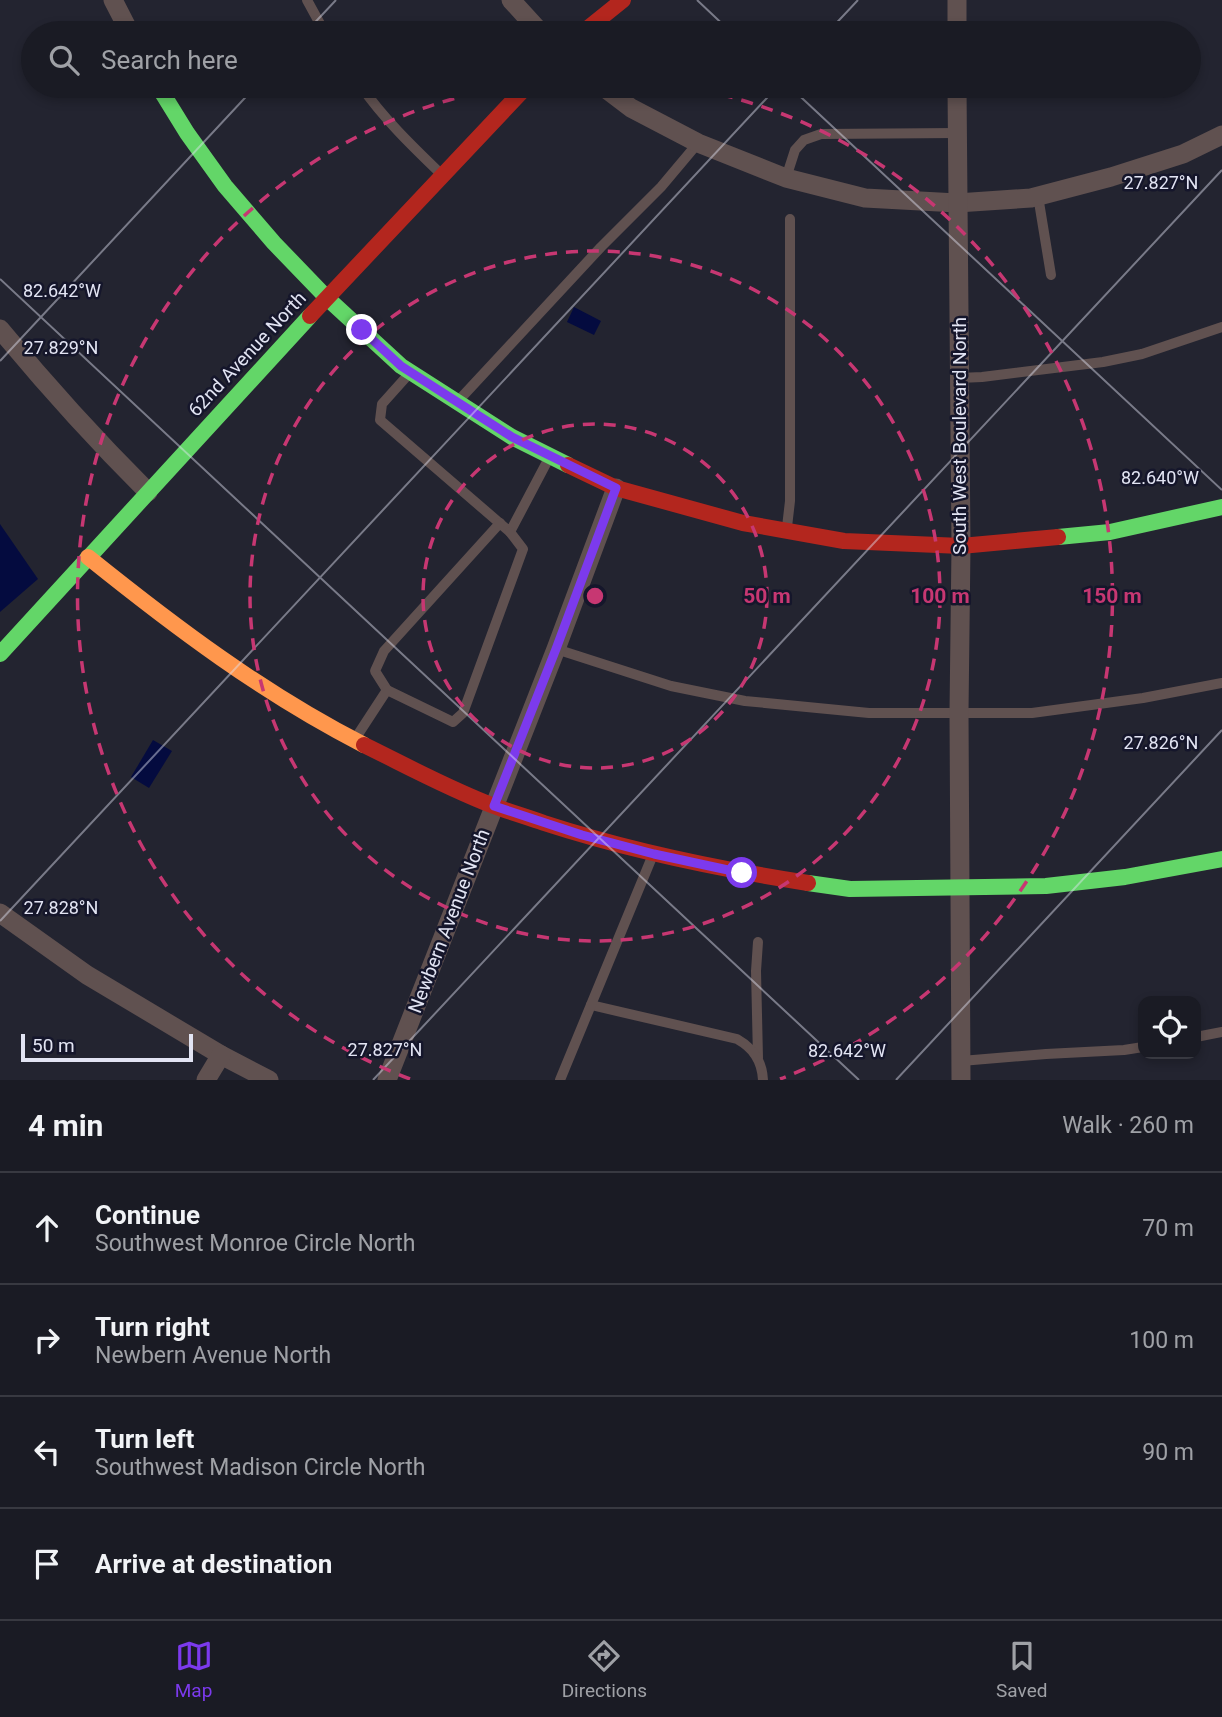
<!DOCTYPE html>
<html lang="en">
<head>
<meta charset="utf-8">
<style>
  :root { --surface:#1a1b24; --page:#23242c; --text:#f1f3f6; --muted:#9fa1a6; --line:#383941; --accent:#7c3aed }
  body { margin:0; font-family:Roboto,sans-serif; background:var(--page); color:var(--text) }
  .controls { position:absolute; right:21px; bottom:21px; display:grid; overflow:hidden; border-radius:14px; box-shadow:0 4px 10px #0003 }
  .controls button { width:63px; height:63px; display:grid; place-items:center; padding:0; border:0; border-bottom:2px solid var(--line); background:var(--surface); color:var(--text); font:35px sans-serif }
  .scale { position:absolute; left:21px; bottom:18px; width:172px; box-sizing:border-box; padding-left:7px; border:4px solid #e2e4f3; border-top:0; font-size:19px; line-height:24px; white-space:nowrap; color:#e2e4f3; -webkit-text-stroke:5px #15162b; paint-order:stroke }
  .stop { position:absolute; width:21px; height:21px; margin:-16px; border:5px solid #7c3aed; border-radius:50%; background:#fff }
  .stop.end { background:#7c3aed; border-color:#fff; box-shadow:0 2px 7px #0008 }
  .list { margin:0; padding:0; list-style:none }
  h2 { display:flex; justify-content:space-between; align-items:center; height:91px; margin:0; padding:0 28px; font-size:30px }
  h2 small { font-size:23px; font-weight:400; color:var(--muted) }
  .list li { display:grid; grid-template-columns:46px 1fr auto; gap:21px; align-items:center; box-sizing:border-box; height:112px; padding:0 28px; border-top:2px solid var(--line) }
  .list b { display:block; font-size:26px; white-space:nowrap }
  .list p { margin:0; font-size:23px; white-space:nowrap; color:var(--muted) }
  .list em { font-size:23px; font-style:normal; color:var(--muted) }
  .icon { flex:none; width:38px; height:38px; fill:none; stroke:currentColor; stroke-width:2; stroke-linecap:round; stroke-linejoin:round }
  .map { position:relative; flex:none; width:1222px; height:1080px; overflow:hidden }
  .search { position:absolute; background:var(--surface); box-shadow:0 4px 10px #0003; left:21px; right:21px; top:21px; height:77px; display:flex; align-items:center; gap:18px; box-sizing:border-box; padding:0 24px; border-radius:38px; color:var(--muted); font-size:26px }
  .sheet { height:539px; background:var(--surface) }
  nav { display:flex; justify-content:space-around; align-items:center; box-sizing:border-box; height:98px; border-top:2px solid var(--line); background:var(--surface); font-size:19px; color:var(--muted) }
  nav a { display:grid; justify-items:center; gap:4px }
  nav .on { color:var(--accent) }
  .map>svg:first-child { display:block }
  .water { fill:#040b3f }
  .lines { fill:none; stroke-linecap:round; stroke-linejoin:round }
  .lane { stroke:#605150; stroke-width:10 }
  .street { stroke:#605150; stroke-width:19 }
  .fast { stroke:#63d668; stroke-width:16 }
  .slow { stroke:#ff974d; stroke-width:16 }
  .jam { stroke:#b3261e; stroke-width:16 }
  .route { stroke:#7c3aed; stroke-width:9 }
  .ticks { fill:none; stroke:#e2e4f3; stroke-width:2; stroke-opacity:0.45 }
  .ring { fill:none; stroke:#c73772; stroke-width:3.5; stroke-dasharray:12 9 }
  .labels { text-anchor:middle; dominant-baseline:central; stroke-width:5; stroke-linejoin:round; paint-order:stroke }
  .street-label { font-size:19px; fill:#e2e4f3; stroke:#15162b }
  .ticks-label { font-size:18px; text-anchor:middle; fill:#e2e4f3; stroke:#15162b; stroke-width:5; stroke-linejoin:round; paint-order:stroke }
  .centre { fill:#c73772; stroke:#15162b; stroke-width:3.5 }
  .ring-label { font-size:21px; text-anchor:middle; font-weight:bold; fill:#c73772; stroke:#15162b; stroke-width:5; stroke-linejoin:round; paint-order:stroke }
</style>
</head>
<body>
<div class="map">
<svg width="1222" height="1080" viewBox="0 0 1222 1080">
  <rect width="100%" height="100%" fill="#232430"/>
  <!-- water -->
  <g class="water">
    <polygon points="574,307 601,321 594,335 567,322"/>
    <polygon points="0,524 38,579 0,612"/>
    <polygon points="153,740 172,751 149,788 131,777"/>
  </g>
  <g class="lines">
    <!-- lane -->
    <g class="lane">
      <polyline points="307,0 325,33"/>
      <path d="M361,86C383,118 412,146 440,173"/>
      <polyline points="786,178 795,150 804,140 821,134 957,133"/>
      <polyline points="1038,196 1051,275"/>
      <polyline points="408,375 382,404 380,420 510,532 549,458"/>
      <polyline points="959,378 982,377 1103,362 1142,354 1222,327"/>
      <polyline points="460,399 601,247 661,187 698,143"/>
      <polyline points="787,527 790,501 790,219"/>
      <polyline points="556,649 671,686 745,701 869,713 1032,713 1143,698 1222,683"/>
      <polyline points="387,690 375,671 384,651 500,523"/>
      <polyline points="355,739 387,690 453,722 463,713 523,549 510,532"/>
      <polyline points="758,942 756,971 758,1058"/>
      <path d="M591,1005L737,1039C753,1048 762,1060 763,1080"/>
      <polyline points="1196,1037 1222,1032"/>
      <polyline points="961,1061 1046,1054 1124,1050 1143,1047"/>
      <polyline points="560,1080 652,857"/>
    </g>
    <!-- street -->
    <g class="street">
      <polyline points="113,0 130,33"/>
      <polyline points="511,0 541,33"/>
      <polyline points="957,0 957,33"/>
      <polyline points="602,86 631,108 698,143 786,178 865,198 957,203 1031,198 1111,177 1183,154 1222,135"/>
      <polyline points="957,86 961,546 959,712 961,1080"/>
      <path d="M0,329C47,386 96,440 148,492"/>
      <polyline points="0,913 87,975 221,1055 269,1080"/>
      <polyline points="206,1080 221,1055"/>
      <polyline points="387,1080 556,649 616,488"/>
    </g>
    <!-- fast -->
    <g class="fast">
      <polyline points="158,86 187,133 225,186 274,243 327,298 401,366 512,437 568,465"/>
      <polyline points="1058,537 1110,532 1222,507"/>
      <polyline points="0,654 310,316"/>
      <polyline points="808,883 850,889 1046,886 1125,877 1222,859"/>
    </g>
    <!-- slow -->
    <path class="slow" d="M88,557C175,627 264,694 364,745"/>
    <!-- jam -->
    <g class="jam">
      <polyline points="582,33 623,0"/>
      <polyline points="310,316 527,86"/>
      <polyline points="568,465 616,488 743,523 844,541 961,546 1058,537"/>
      <path d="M364,745C407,766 449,789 494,806C510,812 527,817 544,823C630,851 718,869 808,883"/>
    </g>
  </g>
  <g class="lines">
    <!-- route -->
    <polyline class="route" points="362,330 401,366 512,437 616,488 556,649 494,806 582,835 654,854 742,873"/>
  </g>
  <!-- ticks -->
  <path class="ticks" d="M697,0L732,33M305,33L336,0M827,33L858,0M789,86L1222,490M0,279L859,1080M0,361L256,86M0,921L778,86M373,1080L1222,170M896,1080L1222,730"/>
  <!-- distance rings -->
  <g class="ring">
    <circle cx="595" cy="596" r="172"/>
    <circle cx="595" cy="596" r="345"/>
    <path d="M410 1079A517 517 0 0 1 510 86M680 86A517 517 0 0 1 780 1079"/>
  </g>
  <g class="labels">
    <!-- street labels -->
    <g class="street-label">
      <text transform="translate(247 354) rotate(-47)">62nd Avenue North</text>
      <text transform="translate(959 436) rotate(-90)">South West Boulevard North</text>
      <text transform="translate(449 921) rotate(-69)">Newbern Avenue North</text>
    </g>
  </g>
  <g class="ticks-label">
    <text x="1161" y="189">27.827°N</text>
    <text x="62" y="297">82.642°W</text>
    <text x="61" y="354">27.829°N</text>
    <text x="1160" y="484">82.640°W</text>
    <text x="1161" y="749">27.826°N</text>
    <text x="61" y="914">27.828°N</text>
    <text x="385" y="1056">27.827°N</text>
    <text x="847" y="1057">82.642°W</text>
  </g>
  <circle cx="595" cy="596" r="10" class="centre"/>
  <g class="ring-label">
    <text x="767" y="603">50 m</text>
    <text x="940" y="603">100 m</text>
    <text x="1112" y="603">150 m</text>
  </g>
</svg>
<div class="controls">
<button><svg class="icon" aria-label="locate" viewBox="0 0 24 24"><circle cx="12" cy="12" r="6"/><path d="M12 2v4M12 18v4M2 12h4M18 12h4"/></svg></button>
</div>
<div class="scale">50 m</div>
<div class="stop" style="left:742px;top:873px"></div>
<div class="stop end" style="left:362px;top:330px"></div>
<div class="search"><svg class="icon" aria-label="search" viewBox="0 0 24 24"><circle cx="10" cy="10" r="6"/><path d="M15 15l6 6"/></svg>Search here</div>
</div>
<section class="sheet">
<h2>4 min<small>Walk · 260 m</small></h2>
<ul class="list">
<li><svg class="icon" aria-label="ahead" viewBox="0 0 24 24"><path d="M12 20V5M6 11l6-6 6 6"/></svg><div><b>Continue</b><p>Southwest Monroe Circle North</p></div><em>70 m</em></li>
<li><svg class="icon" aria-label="right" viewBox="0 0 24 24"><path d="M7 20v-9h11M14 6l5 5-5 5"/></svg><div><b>Turn right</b><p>Newbern Avenue North</p></div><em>100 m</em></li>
<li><svg class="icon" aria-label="left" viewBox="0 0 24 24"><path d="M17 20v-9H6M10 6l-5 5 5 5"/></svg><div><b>Turn left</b><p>Southwest Madison Circle North</p></div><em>90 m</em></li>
<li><svg class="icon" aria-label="arrive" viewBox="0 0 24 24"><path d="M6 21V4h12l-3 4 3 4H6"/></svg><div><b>Arrive at destination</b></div></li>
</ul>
</section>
<nav>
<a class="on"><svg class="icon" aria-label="map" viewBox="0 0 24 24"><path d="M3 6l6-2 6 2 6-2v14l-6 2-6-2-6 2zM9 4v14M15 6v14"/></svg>Map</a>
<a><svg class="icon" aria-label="directions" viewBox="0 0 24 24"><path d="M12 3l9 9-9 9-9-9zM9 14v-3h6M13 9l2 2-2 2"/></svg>Directions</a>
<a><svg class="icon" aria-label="saved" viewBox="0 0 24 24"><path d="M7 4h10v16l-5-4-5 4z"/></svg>Saved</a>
</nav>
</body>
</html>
